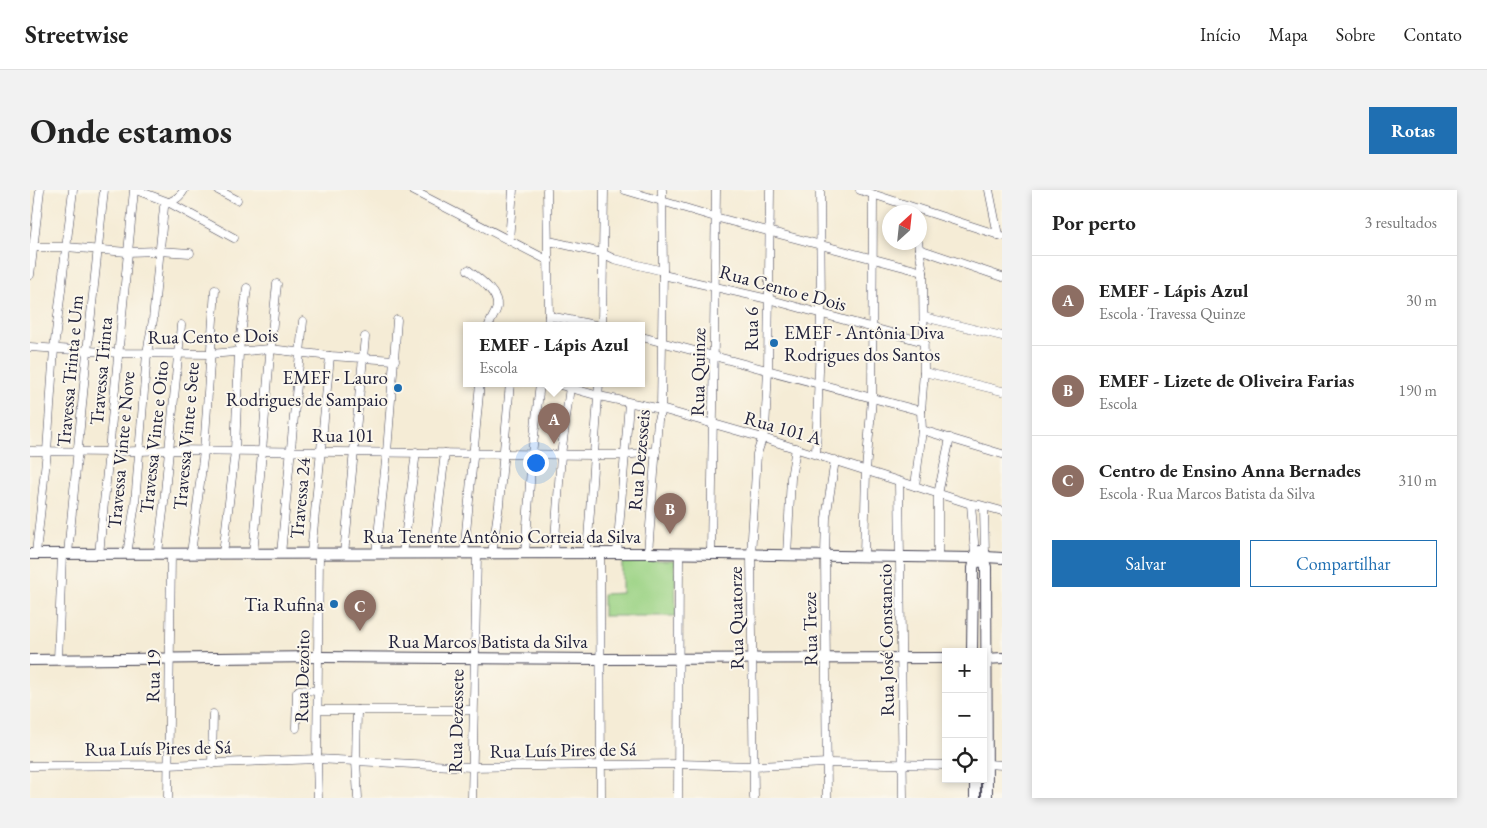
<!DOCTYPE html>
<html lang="pt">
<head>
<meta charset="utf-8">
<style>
  :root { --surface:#fff; --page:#f2f2f2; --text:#222; --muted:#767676; --line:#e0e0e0; --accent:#1f6fb2 }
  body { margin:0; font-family:"EB Garamond",serif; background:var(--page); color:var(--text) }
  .controls { position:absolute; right:15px; bottom:15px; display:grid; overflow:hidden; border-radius:0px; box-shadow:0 2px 8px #0003 }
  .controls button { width:45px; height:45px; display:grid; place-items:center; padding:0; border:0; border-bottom:1px solid var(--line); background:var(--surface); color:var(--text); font:25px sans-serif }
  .compass { position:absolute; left:852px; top:15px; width:45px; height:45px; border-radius:50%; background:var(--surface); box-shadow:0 2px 8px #0003; rotate:27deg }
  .you { position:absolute; left:505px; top:272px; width:18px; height:18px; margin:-12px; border:4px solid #fff; border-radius:50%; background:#1a73e8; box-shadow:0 0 0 8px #1a73e833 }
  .badge { display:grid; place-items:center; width:32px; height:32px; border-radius:50%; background:var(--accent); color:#fff; font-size:16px; font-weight:700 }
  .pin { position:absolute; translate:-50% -41px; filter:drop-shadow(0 1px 2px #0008) }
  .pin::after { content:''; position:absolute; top:26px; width:18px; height:15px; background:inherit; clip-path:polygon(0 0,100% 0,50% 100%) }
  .popup { position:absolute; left:433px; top:132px; width:182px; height:65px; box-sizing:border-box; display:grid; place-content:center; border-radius:0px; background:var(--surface); filter:drop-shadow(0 1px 4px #0005); font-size:16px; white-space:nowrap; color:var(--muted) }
  .popup b { font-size:19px; color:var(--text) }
  .popup::after { content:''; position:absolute; left:50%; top:100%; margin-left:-10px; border:10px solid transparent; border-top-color:var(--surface) }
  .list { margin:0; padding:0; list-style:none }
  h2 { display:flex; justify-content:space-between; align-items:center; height:65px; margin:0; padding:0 20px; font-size:21px }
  h2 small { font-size:16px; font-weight:400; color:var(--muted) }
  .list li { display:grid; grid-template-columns:32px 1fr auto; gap:15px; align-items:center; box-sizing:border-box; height:90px; padding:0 20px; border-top:1px solid var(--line) }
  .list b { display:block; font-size:19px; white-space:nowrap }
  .list p { margin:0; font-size:16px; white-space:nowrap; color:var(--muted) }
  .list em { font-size:16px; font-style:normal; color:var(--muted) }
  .actions { display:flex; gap:10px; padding:15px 20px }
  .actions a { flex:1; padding:11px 0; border:1px solid var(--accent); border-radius:0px; text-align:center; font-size:18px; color:var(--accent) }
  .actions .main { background:var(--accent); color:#fff }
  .icon { flex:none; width:28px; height:28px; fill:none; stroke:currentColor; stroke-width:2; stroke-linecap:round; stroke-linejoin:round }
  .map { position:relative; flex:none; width:972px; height:608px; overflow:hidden; border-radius:0px }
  header { display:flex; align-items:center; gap:30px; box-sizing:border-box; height:70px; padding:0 25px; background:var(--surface); border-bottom:1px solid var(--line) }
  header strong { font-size:24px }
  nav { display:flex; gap:28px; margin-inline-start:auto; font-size:18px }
  .intro { display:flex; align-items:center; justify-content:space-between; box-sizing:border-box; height:120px; padding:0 30px }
  h1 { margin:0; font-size:35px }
  .button { padding:12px 22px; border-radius:0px; background:var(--accent); color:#fff; font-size:18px; font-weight:700 }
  main { display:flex; gap:30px; padding:0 30px }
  aside { flex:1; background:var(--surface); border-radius:0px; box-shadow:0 2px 8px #0003 }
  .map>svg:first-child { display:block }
  .green { fill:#9cd385; stroke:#5f7a60 }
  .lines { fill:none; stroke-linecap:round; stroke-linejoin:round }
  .minor-casing { stroke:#424052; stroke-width:9 }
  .major-casing { stroke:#424052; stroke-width:12 }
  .minor { stroke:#fff; stroke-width:8 }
  .major { stroke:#fff; stroke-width:10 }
  .poi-dot { fill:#1f6fb2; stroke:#fbf7ec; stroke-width:2 }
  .labels { text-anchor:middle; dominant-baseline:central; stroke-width:4; stroke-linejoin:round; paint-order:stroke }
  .street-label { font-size:19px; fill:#22223b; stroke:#fbf7ec }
  .poi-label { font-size:19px; fill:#22223b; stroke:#fbf7ec; text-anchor:end }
</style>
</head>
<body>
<header>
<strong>Streetwise</strong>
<nav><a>Início</a><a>Mapa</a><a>Sobre</a><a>Contato</a></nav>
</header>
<div class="intro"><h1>Onde estamos</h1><a class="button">Rotas</a></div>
<main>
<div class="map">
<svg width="972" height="608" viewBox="0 0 972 608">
  <rect width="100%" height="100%" fill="#fbf7ec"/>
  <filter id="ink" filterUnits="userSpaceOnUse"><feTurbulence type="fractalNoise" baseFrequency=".02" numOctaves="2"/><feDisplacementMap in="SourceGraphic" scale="10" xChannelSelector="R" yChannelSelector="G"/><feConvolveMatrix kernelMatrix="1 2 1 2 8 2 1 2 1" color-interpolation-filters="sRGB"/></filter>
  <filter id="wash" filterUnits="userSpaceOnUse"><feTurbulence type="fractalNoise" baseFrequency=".0096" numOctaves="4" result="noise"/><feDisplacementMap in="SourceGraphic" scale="20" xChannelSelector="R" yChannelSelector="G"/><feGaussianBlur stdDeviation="1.12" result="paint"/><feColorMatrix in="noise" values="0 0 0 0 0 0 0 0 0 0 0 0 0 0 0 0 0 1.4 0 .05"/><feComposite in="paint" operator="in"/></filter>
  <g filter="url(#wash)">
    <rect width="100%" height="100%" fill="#f5ecd6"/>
    <!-- green -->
    <polygon class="green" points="592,370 645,370 646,426 573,426 573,404 592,403"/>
  </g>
  <g filter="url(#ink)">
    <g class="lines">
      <!-- minor casing -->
      <g class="minor-casing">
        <g id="minor">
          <polyline points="106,0 138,12 204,48"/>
          <polyline points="188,0 207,10"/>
          <polyline points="382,0 519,71"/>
          <polyline points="517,0 519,126 518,135"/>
          <polyline points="595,0 685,27 893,82"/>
          <polyline points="830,0 972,46"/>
          <polyline points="959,0 968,45"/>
          <polyline points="479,50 483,0"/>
          <polyline points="519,51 572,63 584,69 633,81"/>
          <polyline points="0,57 36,57 97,62 129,61 160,63"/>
          <polyline points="889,59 972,87"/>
          <path d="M438,80C448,88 469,102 467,117C466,123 461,129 459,135"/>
          <polyline points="0,85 10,0"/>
          <polyline points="633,85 738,109 894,152"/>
          <polyline points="519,126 565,135"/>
          <polyline points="894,127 972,146"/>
          <polyline points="572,135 574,0"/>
          <polyline points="612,147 891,221"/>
          <polyline points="0,157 89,163 180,164 240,159 300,166 365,170"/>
          <polyline points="894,182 972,201"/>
          <polyline points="523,193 569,206 631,219 733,248 941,314 950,315 972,321"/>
          <polyline points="892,240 972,264"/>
          <polyline points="0,261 80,262 138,260 564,265 595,265 626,261"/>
          <polyline points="786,264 791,125 790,0"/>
          <polyline points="869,292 873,608"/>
          <polyline points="885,296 892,240 891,221 894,182 893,82 888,52"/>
          <polyline points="941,314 945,364"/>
          <polyline points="954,317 955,364"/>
          <polyline points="6,363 17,261 24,159 43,0"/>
          <polyline points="128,363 134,313 151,135"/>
          <polyline points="618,363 628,230 631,219 633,81 632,0"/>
          <polyline points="38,364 57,162 74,0"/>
          <path d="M97,364L105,314L117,163L123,130L134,17C137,10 147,13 154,0"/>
          <polyline points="161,364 174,261 185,100"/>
          <polyline points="193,364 205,261 209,161 217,98"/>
          <path d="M223,364C232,274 237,183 247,94"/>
          <polyline points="251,364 273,131"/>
          <polyline points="281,364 300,166"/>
          <polyline points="314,364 335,147"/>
          <polyline points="346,364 357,262 367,130"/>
          <polyline points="373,364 386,262"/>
          <polyline points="403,364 415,263"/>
          <polyline points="434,364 450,193"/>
          <polyline points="462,364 469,315 480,193"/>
          <polyline points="495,364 502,264 510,193"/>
          <polyline points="524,364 531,265 540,197"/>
          <polyline points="557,364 569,193"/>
          <polyline points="570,364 571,608"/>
          <polyline points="587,364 599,213"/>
          <polyline points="69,365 104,0"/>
          <polyline points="681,365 686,0"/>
          <polyline points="757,365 761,288 766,258"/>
          <polyline points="834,366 836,280 842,209 843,5"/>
          <polyline points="908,367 908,304 920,248"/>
          <polyline points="28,470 32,364"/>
          <polyline points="288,520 442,520"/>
          <polyline points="327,520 326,571 328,608"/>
          <polyline points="266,538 267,502 269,500 288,501"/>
          <polyline points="182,574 183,524"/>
          <polyline points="957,574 972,575"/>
          <polyline points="0,576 137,575 287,569 441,577 648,574 723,576 798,573 916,575"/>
          <polyline points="138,608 141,364"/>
          <polyline points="288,608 287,569 289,364"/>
          <polyline points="442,608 447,364"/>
          <polyline points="648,608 649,364"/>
          <polyline points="724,608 721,365 727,264 735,240 738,180 740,0"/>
          <polyline points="797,608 795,365 796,328 805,270"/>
        </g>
      </g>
      <!-- major casing -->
      <g class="major-casing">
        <g id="major">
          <polyline points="0,364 618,363 944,368"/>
          <polyline points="956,367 972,368"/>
          <polyline points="954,371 947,372 944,368 945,364 950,361 955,364 954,371 956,377 957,608"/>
          <polyline points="942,462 943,378 945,370"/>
          <polyline points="957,469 972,468"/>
          <polyline points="0,470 289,467 571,469 916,468"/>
          <polyline points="945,589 945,608"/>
        </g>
      </g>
      <!-- minor -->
      <use href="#minor" class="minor"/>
      <!-- major -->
      <use href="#major" class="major"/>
    </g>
  </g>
  <!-- markers -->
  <g class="poi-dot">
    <circle cx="744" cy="153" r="5"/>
    <circle cx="368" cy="198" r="5"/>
    <circle cx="304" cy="414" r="5"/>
  </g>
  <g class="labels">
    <!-- street labels -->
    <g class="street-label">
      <text transform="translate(753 98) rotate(15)">Rua Cento e Dois</text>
      <text transform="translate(721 139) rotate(-90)">Rua 6</text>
      <text transform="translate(183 146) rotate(-1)">Rua Cento e Dois</text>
      <text transform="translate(40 181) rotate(-85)">Travessa Trinta e Um</text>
      <text transform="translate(71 181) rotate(-85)">Travessa Trinta</text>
      <text transform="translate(668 182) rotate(-89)">Rua Quinze</text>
      <text transform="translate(753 238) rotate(16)">Rua 101 A</text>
      <text x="313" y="245">Rua 101</text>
      <text transform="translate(156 246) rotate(-85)">Travessa Vinte e Sete</text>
      <text transform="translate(124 247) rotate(-84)">Travessa Vinte e Oito</text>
      <text transform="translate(91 260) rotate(-85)">Travessa Vinte e Nove</text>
      <text transform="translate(609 270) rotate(-85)">Rua Dezesseis</text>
      <text transform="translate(270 308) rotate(-85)">Travessa 24</text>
      <text x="472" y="346">Rua Tenente Antônio Correia da Silva</text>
      <text transform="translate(706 428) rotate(-91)">Rua Quatorze</text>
      <text transform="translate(780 439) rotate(-91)">Rua Treze</text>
      <text transform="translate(856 450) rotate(-91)">Rua José Constancio</text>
      <text x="458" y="451">Rua Marcos Batista da Silva</text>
      <text transform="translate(123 486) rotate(-89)">Rua 19</text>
      <text transform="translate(272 486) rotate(-89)">Rua Dezoito</text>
      <text transform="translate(426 531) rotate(-89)">Rua Dezessete</text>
      <text transform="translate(128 558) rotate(-1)">Rua Luís Pires de Sá</text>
      <text transform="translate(533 560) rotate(-1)">Rua Luís Pires de Sá</text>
    </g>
    <!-- poi labels -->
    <g class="poi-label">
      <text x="754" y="142" text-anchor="start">EMEF - Antônia Diva<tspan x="754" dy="22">Rodrigues dos Santos</tspan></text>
      <text x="358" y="187">EMEF - Lauro<tspan x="358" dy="22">Rodrigues de Sampaio</tspan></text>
      <text x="294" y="414">Tia Rufina</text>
    </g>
  </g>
</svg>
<div class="controls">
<button>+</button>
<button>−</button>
<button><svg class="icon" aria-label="locate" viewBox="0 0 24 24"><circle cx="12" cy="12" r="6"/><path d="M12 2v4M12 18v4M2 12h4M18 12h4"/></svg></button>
</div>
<svg class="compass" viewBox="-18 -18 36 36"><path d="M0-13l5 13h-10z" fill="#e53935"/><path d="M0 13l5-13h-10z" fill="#767676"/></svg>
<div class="you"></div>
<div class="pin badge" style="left:524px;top:254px;background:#8d6e63">A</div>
<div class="popup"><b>EMEF - Lápis Azul</b>Escola</div>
<div class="pin badge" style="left:640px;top:344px;background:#8d6e63">B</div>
<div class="pin badge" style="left:330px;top:441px;background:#8d6e63">C</div>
</div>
<aside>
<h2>Por perto<small>3 resultados</small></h2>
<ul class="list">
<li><span class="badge" style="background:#8d6e63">A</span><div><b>EMEF - Lápis Azul</b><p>Escola · Travessa Quinze</p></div><em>30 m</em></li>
<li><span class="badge" style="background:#8d6e63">B</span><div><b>EMEF - Lizete de Oliveira Farias</b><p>Escola</p></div><em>190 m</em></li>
<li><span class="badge" style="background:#8d6e63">C</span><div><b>Centro de Ensino Anna Bernades</b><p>Escola · Rua Marcos Batista da Silva</p></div><em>310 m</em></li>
</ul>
<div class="actions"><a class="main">Salvar</a><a>Compartilhar</a></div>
</aside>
</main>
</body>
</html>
